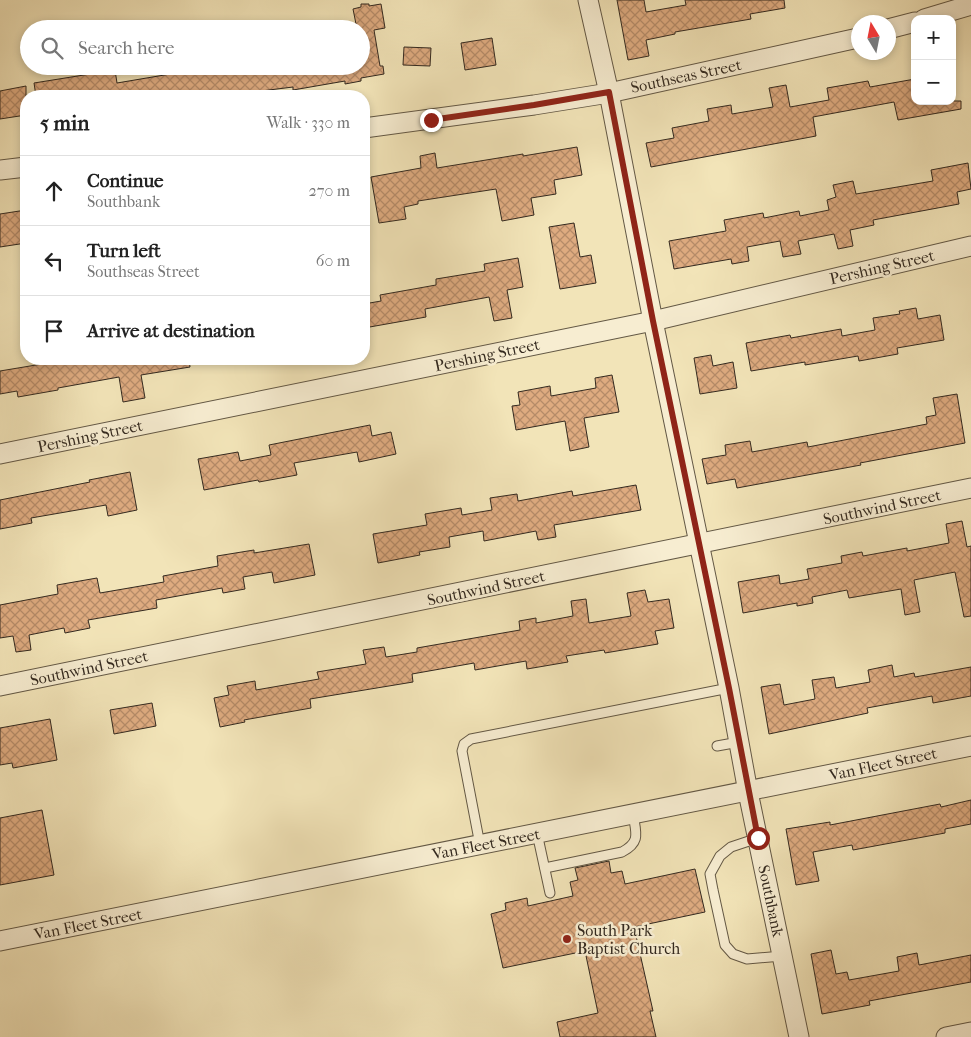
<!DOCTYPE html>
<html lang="en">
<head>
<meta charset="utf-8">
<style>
  :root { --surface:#fff; --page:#f6f6f6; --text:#222; --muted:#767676; --line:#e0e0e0 }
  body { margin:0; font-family:"IM FELL French Canon",serif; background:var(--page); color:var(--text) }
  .controls { position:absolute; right:15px; top:15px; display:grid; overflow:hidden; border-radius:10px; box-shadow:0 2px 8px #0003 }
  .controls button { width:45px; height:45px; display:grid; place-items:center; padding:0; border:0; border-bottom:1px solid var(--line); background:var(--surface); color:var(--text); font:25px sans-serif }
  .compass { position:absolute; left:851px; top:15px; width:45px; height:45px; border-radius:50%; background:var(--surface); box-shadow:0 2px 8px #0003; rotate:350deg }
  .stop { position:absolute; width:15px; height:15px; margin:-11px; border:4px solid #8f2418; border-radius:50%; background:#fff }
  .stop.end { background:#8f2418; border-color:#fff; box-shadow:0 1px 5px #0008 }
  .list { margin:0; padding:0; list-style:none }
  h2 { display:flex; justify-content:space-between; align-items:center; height:65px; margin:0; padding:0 20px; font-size:21px }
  h2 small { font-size:16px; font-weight:400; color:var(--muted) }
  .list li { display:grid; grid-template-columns:32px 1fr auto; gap:15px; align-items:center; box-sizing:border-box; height:70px; padding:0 20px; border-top:1px solid var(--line) }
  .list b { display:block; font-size:19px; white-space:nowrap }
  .list p { margin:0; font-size:16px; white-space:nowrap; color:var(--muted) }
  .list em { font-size:16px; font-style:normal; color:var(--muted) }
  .icon { flex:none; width:28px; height:28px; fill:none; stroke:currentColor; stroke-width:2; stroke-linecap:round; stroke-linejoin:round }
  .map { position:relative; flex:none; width:971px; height:1037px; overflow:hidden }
  .search { position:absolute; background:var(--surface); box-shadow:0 2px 8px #0003; left:20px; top:20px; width:350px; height:55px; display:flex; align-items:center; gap:12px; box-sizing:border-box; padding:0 18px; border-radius:28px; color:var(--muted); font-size:19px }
  .panel { position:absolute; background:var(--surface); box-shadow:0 2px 8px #0003; left:20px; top:90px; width:350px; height:275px; border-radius:20px }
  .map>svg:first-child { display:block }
  .building { fill:url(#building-cross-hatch); stroke:#33291f }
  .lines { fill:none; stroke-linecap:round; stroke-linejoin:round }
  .service-casing { stroke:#635845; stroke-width:11 }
  .minor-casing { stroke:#635845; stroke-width:21 }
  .service { stroke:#f7edd1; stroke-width:9 }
  .minor { stroke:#f7edd1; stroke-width:19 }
  .route { stroke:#8f2418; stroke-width:6 }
  .poi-dot { fill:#8f2418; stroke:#f7edd1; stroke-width:2 }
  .labels { text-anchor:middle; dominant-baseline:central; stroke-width:5; stroke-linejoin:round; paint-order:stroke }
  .street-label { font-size:16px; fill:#33291f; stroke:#f7edd1 }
  .poi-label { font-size:16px; fill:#33291f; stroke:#f7edd1; text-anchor:start }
</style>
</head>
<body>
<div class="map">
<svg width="971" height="1037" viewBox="0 0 971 1037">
  <defs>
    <pattern id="building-cross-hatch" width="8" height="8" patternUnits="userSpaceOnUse" patternTransform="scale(1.25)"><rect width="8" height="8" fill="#deab80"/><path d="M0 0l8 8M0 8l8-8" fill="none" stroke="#b58b68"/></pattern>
  </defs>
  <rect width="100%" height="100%" fill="#f2e4b8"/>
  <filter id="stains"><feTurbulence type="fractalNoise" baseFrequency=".004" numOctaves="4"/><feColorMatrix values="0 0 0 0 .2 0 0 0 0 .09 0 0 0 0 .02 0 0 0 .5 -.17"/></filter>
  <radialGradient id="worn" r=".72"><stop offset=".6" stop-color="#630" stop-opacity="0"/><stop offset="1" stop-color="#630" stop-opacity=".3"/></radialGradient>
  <!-- building -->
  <g class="building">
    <polygon points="617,0 644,0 646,12 686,5 685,0 784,0 785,8 750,14 751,19 675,32 675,34 646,40 649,56 628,60"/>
    <polygon points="361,4 369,4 369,6 381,4 385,28 374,30 380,66 383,66 384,74 361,78 361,81 345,84 345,81 293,90 293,87 221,96 36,96 34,83 115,70 117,83 188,71 187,66 361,66 361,29 357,29 353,9 361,7"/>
    <polygon points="492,38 496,65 465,70 461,43"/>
    <polygon points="404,47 431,48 430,66 403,65"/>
    <polygon points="915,79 915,101 961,101 961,109 898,120 894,102 813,117 816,136 651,167 646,143 674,138 672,128 709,121 707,109 731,105 732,114 773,107 769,88 786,85 790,107 829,100 827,88 868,81 870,87"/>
    <polygon points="26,86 26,115 0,119 0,91"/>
    <polygon points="577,147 582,175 554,180 556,194 531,198 534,215 502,221 496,189 418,201 418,204 404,207 406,219 379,223 371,177 421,168 420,156 435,153 437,168 523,154 523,156"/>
    <polygon points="968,163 971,189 957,192 959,204 873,220 874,225 850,230 853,246 838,249 834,234 798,241 801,254 783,257 780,241 747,247 749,261 732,264 731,259 674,269 669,241 726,231 724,220 763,213 764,218 799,211 800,216 829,210 827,200 836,197 833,185 853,181 856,194 933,181 931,170"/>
    <polygon points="26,210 26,243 0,247 0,214"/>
    <polygon points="574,223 580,257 591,255 596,283 560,289 549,227"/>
    <polygon points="518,258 523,287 507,290 512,318 494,321 489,297 425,309 426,317 364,328 364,304 381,301 380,295 436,285 436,279 485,271 484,264"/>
    <polygon points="916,308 918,319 940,315 944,340 897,348 898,354 859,361 858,356 805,365 805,362 751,371 746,343 790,335 791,338 841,329 842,336 875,330 873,318 900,314 899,311"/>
    <polygon points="711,355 713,366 733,362 737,388 700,394 694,358"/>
    <polygon points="72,359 189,359 190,367 141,375 145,398 123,402 119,377 58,388 58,390 18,397 17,391 0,394 0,371"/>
    <polygon points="612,375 619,412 584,418 589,447 570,451 565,421 516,430 512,406 520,405 518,392 550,386 551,396 596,388 595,378"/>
    <polygon points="957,394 965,443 860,463 861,465 737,488 735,479 707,484 702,459 726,455 725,445 750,441 752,452 807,442 808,447 927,424 926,417 936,415 933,398"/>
    <polygon points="370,425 372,436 391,432 396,454 359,462 357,452 294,463 297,475 259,482 258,480 204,490 198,459 238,452 240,461 271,455 269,445"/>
    <polygon points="130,472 137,510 108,516 106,505 31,518 32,523 0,529 0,500 90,482 89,480"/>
    <polygon points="636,485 641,510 554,525 556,537 538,540 536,531 484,541 483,531 449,537 450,547 419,552 420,555 378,563 373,534 427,525 425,514 461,508 462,515 492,510 490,498 517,494 518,501 572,491 573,496"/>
    <polygon points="962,521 967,547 971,546 971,616 964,617 955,572 914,580 920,612 905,615 901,589 849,598 847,590 812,597 813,603 797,606 797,603 743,613 738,582 779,575 780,584 809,579 807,569 842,563 841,556 862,552 863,556 907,548 907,551 949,543 946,524"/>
    <polygon points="309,544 315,575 274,583 272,572 243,577 245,589 223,593 222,588 156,600 157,608 88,620 90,628 65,633 64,628 29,635 31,650 16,652 13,636 0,638 0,605 58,594 57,585 97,578 100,593 164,582 163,576 218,566 217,556 254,550 254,553"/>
    <polygon points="645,590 648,602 669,599 674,628 655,631 658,644 605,653 604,650 566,656 568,662 527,669 526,661 475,670 474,663 412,674 413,682 310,699 311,708 244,720 245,722 220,727 214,698 229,695 227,686 255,681 256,690 319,679 317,672 366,664 363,650 384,647 386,657 417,652 417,648 520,630 519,621 536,618 536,623 573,616 571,601 586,599 589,623 631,616 627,593"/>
    <polygon points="892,665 894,677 914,673 915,677 971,667 971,696 933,703 932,696 867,708 868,713 769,734 761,687 780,684 784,705 815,699 812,680 834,677 836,688 870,682 868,670"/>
    <polygon points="152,703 156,726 114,734 110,710"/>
    <polygon points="50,719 57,760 13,768 12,763 0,765 0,728"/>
    <polygon points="971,800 971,824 945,829 945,833 853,850 852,845 813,852 819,881 796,885 786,829 830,822 830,825 940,804 941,807"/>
    <polygon points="42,810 54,875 0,885 0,818"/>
    <polygon points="609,861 611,873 622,871 625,884 695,869 705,912 634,927 653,1011 650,1011 656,1037 560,1037 557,1022 598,1013 585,951 503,968 491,914 506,910 505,903 527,898 528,906 573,896 570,882 578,880 575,868"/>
    <polygon points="831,950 836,974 847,972 849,980 899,971 897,957 917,953 919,965 971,955 971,982 869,1001 870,1005 822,1014 811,954"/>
  </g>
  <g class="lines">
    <!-- service casing -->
    <g class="service-casing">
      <g id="service">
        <polyline points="717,746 739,742"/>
        <polyline points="537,833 550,893"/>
        <polyline points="758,838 731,847 720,856 710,874 713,890 725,945 733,954 747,959 782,956"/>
        <polyline points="480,845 462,751 464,744 471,739 729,688"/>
        <path d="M545,868L622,852C641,842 636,833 633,814"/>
      </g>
    </g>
    <!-- minor casing -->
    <g class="minor-casing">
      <g id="minor">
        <polyline points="588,0 609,93 653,321 729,688 748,792 799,1037"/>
        <polyline points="924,19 971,5"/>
        <polyline points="888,29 915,22"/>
        <polyline points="364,128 534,105 609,93 858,38"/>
        <polyline points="0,170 26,167"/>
        <polyline points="0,454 653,321 971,246"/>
        <polyline points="0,686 971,488"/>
        <polyline points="0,941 971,746"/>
        <polyline points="946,1037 971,1032"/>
      </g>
    </g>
    <!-- service -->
    <use href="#service" class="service"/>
    <!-- minor -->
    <use href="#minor" class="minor"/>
  </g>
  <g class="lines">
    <!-- route -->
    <polyline class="route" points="431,120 534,105 609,92 653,321 729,688 758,838"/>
  </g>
  <!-- markers -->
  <circle class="poi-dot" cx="567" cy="939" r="5"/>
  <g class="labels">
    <!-- street labels -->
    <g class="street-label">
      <text transform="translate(686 76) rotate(-12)">Southseas Street</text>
      <text transform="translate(882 267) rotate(-13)">Pershing Street</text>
      <text transform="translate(487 355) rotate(-12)">Pershing Street</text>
      <text transform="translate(90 436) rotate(-12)">Pershing Street</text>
      <text transform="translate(882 507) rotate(-12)">Southwind Street</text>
      <text transform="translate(486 588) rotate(-12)">Southwind Street</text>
      <text transform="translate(89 668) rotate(-12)">Southwind Street</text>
      <text transform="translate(883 764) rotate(-12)">Van Fleet Street</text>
      <text transform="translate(486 844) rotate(-11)">Van Fleet Street</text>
      <text transform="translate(771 901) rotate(78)">Southbank</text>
      <text transform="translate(88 924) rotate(-11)">Van Fleet Street</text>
    </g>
    <!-- poi labels -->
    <g class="poi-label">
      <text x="577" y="930">South Park<tspan x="577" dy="18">Baptist Church</tspan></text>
    </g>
  </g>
  <rect width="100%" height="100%" filter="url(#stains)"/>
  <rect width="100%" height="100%" fill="url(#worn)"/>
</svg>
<div class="controls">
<button>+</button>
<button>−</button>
</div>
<svg class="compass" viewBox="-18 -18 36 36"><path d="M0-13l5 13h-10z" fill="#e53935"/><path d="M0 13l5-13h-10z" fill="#767676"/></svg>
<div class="stop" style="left:758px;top:838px"></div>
<div class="stop end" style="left:431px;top:120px"></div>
<div class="search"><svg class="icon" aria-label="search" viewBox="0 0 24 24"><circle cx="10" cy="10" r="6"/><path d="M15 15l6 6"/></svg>Search here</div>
<section class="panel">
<h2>5 min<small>Walk · 330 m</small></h2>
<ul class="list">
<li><svg class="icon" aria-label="ahead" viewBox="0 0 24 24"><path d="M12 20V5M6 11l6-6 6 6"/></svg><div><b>Continue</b><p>Southbank</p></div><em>270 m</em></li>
<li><svg class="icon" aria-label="left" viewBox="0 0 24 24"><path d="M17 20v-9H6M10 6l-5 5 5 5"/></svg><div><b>Turn left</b><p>Southseas Street</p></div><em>60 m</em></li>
<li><svg class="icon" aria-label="arrive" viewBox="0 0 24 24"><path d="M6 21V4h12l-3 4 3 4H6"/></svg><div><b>Arrive at destination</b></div></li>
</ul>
</section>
</div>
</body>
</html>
